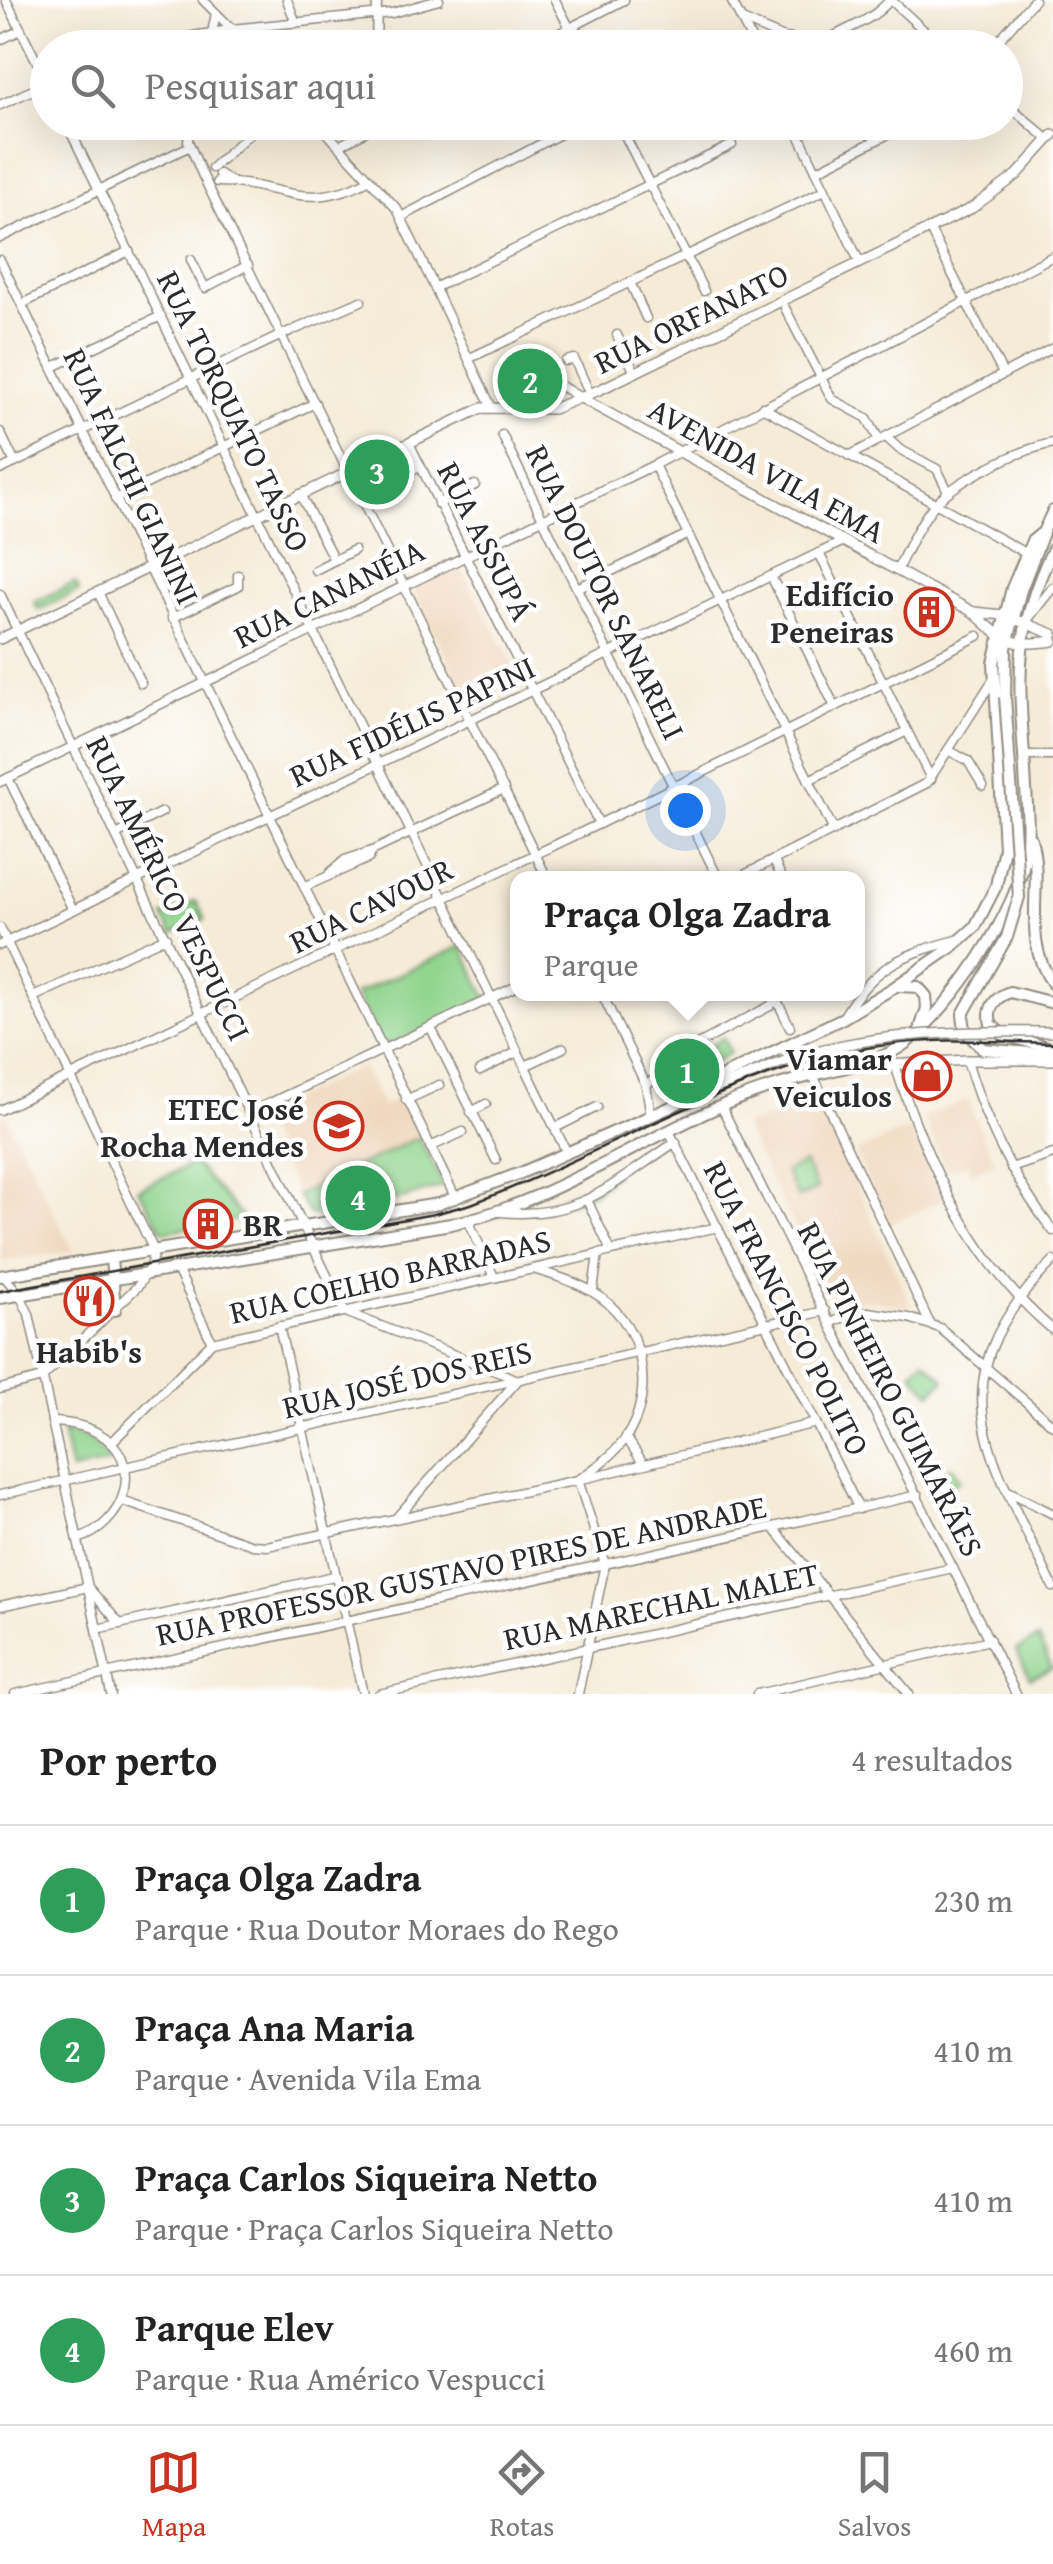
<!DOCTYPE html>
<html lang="pt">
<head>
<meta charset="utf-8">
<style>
  :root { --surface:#fff; --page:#f2f2f2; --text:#222; --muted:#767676; --line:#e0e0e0; --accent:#c8321e }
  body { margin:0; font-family:"Gentium Book Plus",serif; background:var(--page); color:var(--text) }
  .you { position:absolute; left:685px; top:810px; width:35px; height:35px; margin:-25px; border:8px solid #fff; border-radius:50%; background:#1a73e8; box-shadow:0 0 0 15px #1a73e833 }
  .badge { display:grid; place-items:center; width:65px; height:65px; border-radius:50%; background:var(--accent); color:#fff; font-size:32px; font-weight:700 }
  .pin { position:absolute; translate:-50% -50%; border:5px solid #fff; box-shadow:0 2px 10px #0006 }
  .popup { position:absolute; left:510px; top:871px; width:355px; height:130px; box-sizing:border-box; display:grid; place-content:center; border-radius:20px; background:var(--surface); filter:drop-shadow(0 2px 8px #0005); font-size:32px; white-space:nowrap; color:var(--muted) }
  .popup b { font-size:38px; color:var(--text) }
  .popup::after { content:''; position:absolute; left:50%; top:100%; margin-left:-20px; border:20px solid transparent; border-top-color:var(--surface) }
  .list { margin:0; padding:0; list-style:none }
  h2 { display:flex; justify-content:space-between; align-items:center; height:130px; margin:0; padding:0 40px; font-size:42px }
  h2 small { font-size:32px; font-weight:400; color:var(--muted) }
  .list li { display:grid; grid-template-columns:65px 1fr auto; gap:30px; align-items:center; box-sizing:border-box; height:150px; padding:0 40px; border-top:2px solid var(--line) }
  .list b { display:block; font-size:38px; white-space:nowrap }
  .list p { margin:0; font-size:32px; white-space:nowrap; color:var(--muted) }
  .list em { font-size:32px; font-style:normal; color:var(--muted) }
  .icon { flex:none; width:55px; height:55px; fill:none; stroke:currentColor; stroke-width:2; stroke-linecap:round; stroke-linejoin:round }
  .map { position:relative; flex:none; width:1053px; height:1694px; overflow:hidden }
  .search { position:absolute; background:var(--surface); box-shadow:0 10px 40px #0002; left:30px; right:30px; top:30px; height:110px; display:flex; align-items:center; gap:25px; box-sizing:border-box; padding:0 35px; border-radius:55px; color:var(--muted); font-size:38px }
  .sheet { height:730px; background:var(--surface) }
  nav { display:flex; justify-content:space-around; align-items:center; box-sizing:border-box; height:140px; border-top:2px solid var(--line); background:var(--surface); font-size:28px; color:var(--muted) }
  nav a { display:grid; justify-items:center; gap:5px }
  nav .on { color:var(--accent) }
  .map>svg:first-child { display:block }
  .built { fill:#efd6bb }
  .green { fill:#90d48d; stroke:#5e805c; stroke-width:2.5 }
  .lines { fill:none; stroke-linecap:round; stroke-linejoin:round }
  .minor-casing { stroke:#908b81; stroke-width:11 }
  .major-casing { stroke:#908b81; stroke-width:12 }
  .highway-casing { stroke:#908b81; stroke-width:14 }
  .minor { stroke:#fff; stroke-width:8 }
  .major { stroke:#fff; stroke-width:9 }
  .highway { stroke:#fff; stroke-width:10 }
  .rail { stroke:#2b2b2b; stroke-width:2.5 }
  .major-bridge-casing { stroke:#908b81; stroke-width:12; stroke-linecap:butt }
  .highway-bridge-casing { stroke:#908b81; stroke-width:14; stroke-linecap:butt }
  .major-bridge { stroke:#fff; stroke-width:9 }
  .highway-bridge { stroke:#fff; stroke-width:10 }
  .labels { text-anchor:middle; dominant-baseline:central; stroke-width:9; stroke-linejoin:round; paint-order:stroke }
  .street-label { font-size:32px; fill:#2b2b2b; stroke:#fff }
  .poi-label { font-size:32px; font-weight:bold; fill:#2b2b2b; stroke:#fff; text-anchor:end }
</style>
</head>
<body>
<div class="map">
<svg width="1053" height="1694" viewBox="0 0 1053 1694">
  <rect width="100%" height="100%" fill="#fff"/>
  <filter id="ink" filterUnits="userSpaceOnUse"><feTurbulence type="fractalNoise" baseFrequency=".01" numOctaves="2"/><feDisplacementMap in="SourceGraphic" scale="20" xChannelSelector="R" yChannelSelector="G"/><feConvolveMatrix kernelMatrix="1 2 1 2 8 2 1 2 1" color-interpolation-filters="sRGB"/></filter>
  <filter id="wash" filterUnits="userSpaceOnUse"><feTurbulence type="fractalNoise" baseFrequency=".0048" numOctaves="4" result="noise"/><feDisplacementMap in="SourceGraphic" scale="40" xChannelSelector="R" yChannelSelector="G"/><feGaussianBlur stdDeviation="2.25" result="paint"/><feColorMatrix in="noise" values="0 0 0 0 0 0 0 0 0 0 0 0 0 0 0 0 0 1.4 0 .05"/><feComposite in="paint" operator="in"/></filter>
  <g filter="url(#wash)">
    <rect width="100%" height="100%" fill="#f5ebd7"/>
    <!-- built -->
    <g class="built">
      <polygon points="460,566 525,685 523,690 475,713 413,591 414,587"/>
      <polygon points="362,1066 382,1106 400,1098 419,1137 297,1195 259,1116"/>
      <polygon points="967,1100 995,1162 972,1173 967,1164 946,1172 923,1117"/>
      <polygon points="818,1102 911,1304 909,1308 867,1300 832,1302 743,1126"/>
      <polygon points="5,1114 73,1251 4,1261 0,1258 0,1117"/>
      <polygon points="910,1128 943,1200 888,1225 855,1153"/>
    </g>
    <!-- green -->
    <g class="green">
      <path d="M534,375L564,393C541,400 517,405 499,388Z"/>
      <polygon points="75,583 79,591 38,610 35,602"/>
      <polygon points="196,901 205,919 172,934 163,916"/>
      <polygon points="462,946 488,1000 383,1050 355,994"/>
      <polygon points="723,1037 730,1053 661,1092 657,1085"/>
      <polygon points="419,1137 444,1186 404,1198 310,1216 297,1195"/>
      <polygon points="194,1163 243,1219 163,1232 138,1189"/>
      <polygon points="804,1163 817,1189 798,1198 785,1172"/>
      <path d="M615,1173C593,1199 578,1201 546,1205Z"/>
      <polygon points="924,1360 945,1379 931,1393 912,1373"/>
      <polygon points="62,1431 90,1439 111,1462 71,1471"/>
      <polygon points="953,1467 960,1480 938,1491 931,1477"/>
      <polygon points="1038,1639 1052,1668 1030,1678 1016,1650"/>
    </g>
  </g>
  <g filter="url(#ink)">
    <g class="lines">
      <!-- minor casing -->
      <g class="minor-casing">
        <g id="minor">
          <polyline points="6,0 48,84"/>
          <polyline points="203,0 232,29"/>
          <polyline points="287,0 296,23"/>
          <polyline points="555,0 580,48"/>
          <polyline points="731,0 756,48"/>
          <polyline points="891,0 943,48"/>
          <polyline points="742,20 784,38 822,42"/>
          <polyline points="231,29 392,13 439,0"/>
          <polyline points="0,40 21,30"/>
          <polyline points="122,48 223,31 246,48"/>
          <polyline points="209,48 216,13"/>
          <polyline points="376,48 377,0"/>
          <polyline points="531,48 624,0"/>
          <path d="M816,48C840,28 866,27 890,0"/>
          <polyline points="992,48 1034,0"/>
          <polyline points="1006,103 1049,140"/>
          <polyline points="0,105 48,83"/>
          <polyline points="66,122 567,1153"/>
          <polyline points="190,122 188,141 202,174 547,878"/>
          <polyline points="317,122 397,209 491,406"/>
          <polyline points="618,122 704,291"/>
          <polyline points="793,122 860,263"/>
          <polyline points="73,137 103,122"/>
          <polyline points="339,146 383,122"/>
          <polyline points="212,168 262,122"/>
          <polyline points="816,171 912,122"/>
          <polyline points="219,174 232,182"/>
          <path d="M217,182C280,182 305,215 370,179"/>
          <polyline points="401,217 583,122"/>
          <polyline points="930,230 1003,374"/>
          <polyline points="0,238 190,146"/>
          <polyline points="0,260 456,1199"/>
          <polyline points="191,260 205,288 248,265"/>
          <polyline points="630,282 646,318"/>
          <polyline points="436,287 732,145"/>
          <polyline points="22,304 129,251"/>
          <polyline points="785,308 832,399 867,418 879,440"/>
          <polyline points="296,329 361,301"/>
          <polyline points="617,335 635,373"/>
          <polyline points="470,358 825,190"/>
          <polyline points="566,361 574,359 590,394"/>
          <polyline points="53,367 161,316"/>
          <polyline points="537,372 581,398"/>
          <polyline points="762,407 1027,554"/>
          <polyline points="0,432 15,463"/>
          <polyline points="502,435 718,878"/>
          <polyline points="886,437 899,449 937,469 948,491"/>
          <polyline points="409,443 599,824"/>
          <polyline points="849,456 1053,348"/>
          <polyline points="654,465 834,831"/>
          <polyline points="0,470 290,331"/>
          <polyline points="300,494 334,560"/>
          <polyline points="359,494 420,466"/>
          <polyline points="115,499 315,403"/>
          <polyline points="438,504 475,485"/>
          <polyline points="819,553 931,779"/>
          <polyline points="315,570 354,550"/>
          <path d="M897,570C907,550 917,527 931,509C952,481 1019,450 1053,443"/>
          <polyline points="771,576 835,707"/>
          <polyline points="577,588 688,534"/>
          <polyline points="98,592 141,683"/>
          <polyline points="0,594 344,1311"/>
          <polyline points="172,618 238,586 238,575"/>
          <polyline points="1028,619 1053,587"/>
          <polyline points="948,750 968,761 983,786"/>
          <polyline points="1024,756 1053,756"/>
          <polyline points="8,778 73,910"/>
          <polyline points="809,780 907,731"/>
          <polyline points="0,782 654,465 1053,256"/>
          <polyline points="116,835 162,812"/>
          <polyline points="774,861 782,878"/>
          <polyline points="330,873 345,860 372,851 504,789"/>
          <polyline points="738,878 927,783 993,680"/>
          <polyline points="304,887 369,858 372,851"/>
          <polyline points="0,928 154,1251 150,1267 138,1286 42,1378 0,1389"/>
          <polyline points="0,945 844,541"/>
          <polyline points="602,994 646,1085 651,1116"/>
          <polyline points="774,994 790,1027"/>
          <polyline points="33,997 166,937"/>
          <path d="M844,1016C873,965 906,953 961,939"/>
          <polyline points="431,1028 496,1160"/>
          <path d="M967,1060C985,1123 1013,1179 1053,1231"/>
          <path d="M895,1065C927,1163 972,1262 1053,1330"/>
          <polyline points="525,1066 563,1048"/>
          <polyline points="480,1071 517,1052"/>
          <polyline points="813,1075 930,1324"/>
          <polyline points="646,1085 702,1042 770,1006 781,994"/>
          <polyline points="406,1100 439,1085"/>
          <polyline points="721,1106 1016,1694"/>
          <polyline points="0,1110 599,824 978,636"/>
          <polyline points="251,1112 517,986"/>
          <polyline points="471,1112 486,1104"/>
          <polyline points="555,1128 597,1107"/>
          <polyline points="669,1131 859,1509"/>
          <polyline points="430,1147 463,1132"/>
          <polyline points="1011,1168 1053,1154"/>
          <polyline points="588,1202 611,1251"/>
          <path d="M500,1212C582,1220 612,1183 676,1142"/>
          <polyline points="468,1220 494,1277"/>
          <path d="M1053,1261C930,1385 992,1456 1053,1587"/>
          <polyline points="177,1269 212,1342"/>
          <path d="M533,1269C553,1275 573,1281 591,1291C643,1320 658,1391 625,1439C613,1456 595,1468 578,1480L605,1564L578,1694"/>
          <polyline points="3,1275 20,1295 29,1314 111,1694"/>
          <polyline points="593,1291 598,1254"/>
          <polyline points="348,1313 518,1380 398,1516"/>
          <polyline points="831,1323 846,1316 868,1312 909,1318 940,1328 1053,1425"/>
          <polyline points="279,1326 363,1694"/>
          <path d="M52,1422C72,1423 89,1426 106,1438C145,1468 122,1526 78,1539"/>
          <polyline points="626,1437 643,1463"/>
          <polyline points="111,1443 212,1342 718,1227"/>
          <polyline points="1008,1491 1053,1514"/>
          <polyline points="0,1495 825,1311"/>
          <polyline points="122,1501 253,1545 267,1546 578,1480 816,1423"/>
          <polyline points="773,1527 909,1694"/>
          <polyline points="0,1606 88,1587 120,1624"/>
          <polyline points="97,1629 334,1576"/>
          <polyline points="15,1694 918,1495"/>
          <polyline points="379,1694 953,1568"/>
          <polyline points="757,1694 990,1640"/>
        </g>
      </g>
      <!-- major casing -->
      <g class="major-casing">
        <g id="major">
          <path d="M581,398L973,612C1004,641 1010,647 1053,641"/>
          <polyline points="973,612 1004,615 1053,634"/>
          <polyline points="0,639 482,408 553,409 599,390 972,208 1017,175 1053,135"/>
          <polyline points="858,1067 967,1060 1053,1060"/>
          <polyline points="694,1097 798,1056"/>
        </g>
      </g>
      <!-- highway casing -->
      <g class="highway-casing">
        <g id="highway">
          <polyline points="1005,697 1006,648 1021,590 1043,533"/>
          <path d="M1031,839C1045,888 1020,939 1053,984"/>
          <polyline points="899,986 918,987 926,996 927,1008 921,1026"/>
          <path d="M1053,1003L1010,992C995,997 987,1008 991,1024L1002,1034L1053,1049"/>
          <polyline points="963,1014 965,1031 983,1049 1053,1055"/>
          <polyline points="111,1258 115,1310"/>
          <polyline points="0,1276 438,1204 523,1172 671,1107 725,1075 843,1018 893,988 951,948 975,927 996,886 1004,848 994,663 1012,588 1032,541 1043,532 1053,511"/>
          <path d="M0,1298L451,1224C549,1203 630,1145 721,1106C751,1093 783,1083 814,1075C846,1066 880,1063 906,1043C953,1006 1017,912 1026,853C1030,826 1026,798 1025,770C1019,681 1012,633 1053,549"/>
        </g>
      </g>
      <!-- minor -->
      <use href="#minor" class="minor"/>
      <!-- major -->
      <use href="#major" class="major"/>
      <!-- highway -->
      <use href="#highway" class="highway"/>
      <!-- rail -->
      <path class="rail" d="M0,1291L434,1214L471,1204C609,1153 736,1067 885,1045C940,1037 997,1042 1053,1043"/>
      <!-- major-bridge casing -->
      <g class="major-bridge-casing">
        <path id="major-bridge" d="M798,1056C883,1031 966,1031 1053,1032"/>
      </g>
      <!-- highway-bridge casing -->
      <g class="highway-bridge-casing">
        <polyline id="highway-bridge" points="963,1014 1007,937 1019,897 1005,697"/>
      </g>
      <!-- major-bridge -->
      <use href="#major-bridge" class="major-bridge"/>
      <!-- highway-bridge -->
      <use href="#highway-bridge" class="highway-bridge"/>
    </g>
  </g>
  <!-- icons -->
  <defs>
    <g id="building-ring" transform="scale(2.5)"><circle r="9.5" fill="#fff" stroke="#c8321e" stroke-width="1.5"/><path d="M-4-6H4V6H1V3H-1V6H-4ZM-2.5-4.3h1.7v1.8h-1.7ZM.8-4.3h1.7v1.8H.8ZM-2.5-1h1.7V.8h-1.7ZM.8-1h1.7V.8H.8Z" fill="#c8321e"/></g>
    <g id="shop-ring" transform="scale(2.5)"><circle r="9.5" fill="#fff" stroke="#c8321e" stroke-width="1.5"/><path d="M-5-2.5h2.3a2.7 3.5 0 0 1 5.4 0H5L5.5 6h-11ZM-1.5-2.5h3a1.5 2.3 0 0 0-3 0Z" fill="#c8321e"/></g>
    <g id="university-ring" transform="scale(2.5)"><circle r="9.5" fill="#fff" stroke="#c8321e" stroke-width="1.5"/><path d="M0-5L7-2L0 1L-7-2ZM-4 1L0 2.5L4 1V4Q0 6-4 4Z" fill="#c8321e"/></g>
    <g id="restaurant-ring" transform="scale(2.5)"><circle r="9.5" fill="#fff" stroke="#c8321e" stroke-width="1.5"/><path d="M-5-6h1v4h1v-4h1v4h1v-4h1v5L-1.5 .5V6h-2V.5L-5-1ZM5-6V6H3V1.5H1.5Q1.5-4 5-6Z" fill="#c8321e"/></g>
  </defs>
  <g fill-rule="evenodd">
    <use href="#building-ring" x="929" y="612"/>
    <use href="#shop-ring" x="927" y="1076"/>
    <use href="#university-ring" x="339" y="1126"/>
    <use href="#building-ring" x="208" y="1224"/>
    <use href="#restaurant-ring" x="89" y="1301"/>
  </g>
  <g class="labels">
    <!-- street labels -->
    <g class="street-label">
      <text transform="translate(691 318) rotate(-26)">RUA ORFANATO</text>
      <text transform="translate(234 411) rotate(64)">RUA TORQUATO TASSO</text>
      <text transform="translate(767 470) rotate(29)">AVENIDA VILA EMA</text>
      <text transform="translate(132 476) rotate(65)">RUA FALCHI GIANINI</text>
      <text transform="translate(486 541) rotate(63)">RUA ASSUPÁ</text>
      <text transform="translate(606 592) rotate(64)">RUA DOUTOR SANARELI</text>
      <text transform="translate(329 593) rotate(-26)">RUA CANANÉIA</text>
      <text transform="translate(412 721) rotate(-25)">RUA FIDÉLIS PAPINI</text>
      <text transform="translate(169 888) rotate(64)">RUA AMÉRICO VESPUCCI</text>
      <text transform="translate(371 905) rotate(-26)">RUA CAVOUR</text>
      <text transform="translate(390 1276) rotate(-13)">RUA COELHO BARRADAS</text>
      <text transform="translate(787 1308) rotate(63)">RUA FRANCISCO POLITO</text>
      <text transform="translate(407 1379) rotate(-13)">RUA JOSÉ DOS REIS</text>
      <text transform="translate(891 1389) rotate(63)">RUA PINHEIRO GUIMARÃES</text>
      <text transform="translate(461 1570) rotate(-12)">RUA PROFESSOR GUSTAVO PIRES DE ANDRADE</text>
      <text transform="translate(661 1606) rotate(-12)">RUA MARECHAL MALET</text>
    </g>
    <!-- poi labels -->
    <g class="poi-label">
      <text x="894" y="594">Edifício<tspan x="894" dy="37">Peneiras</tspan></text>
      <text x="892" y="1058">Viamar<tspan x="892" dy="37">Veiculos</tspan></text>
      <text x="304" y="1108">ETEC José<tspan x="304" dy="37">Rocha Mendes</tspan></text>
      <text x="243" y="1224" text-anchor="start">BR</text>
      <text x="89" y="1351" text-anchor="middle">Habib's</text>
    </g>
  </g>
</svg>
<div class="you"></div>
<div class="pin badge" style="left:687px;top:1071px;background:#2e9e5b">1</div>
<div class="popup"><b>Praça Olga Zadra</b>Parque</div>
<div class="pin badge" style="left:530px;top:381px;background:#2e9e5b">2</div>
<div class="pin badge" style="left:377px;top:472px;background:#2e9e5b">3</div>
<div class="pin badge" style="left:358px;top:1198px;background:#2e9e5b">4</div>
<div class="search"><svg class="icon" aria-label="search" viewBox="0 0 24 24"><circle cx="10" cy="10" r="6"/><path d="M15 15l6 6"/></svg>Pesquisar aqui</div>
</div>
<section class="sheet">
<h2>Por perto<small>4 resultados</small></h2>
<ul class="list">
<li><span class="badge" style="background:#2e9e5b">1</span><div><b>Praça Olga Zadra</b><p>Parque · Rua Doutor Moraes do Rego</p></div><em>230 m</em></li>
<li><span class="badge" style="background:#2e9e5b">2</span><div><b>Praça Ana Maria</b><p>Parque · Avenida Vila Ema</p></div><em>410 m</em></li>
<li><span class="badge" style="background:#2e9e5b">3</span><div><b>Praça Carlos Siqueira Netto</b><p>Parque · Praça Carlos Siqueira Netto</p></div><em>410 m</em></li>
<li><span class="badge" style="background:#2e9e5b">4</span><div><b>Parque Elev</b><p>Parque · Rua Américo Vespucci</p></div><em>460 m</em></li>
</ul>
</section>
<nav>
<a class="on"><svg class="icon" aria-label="map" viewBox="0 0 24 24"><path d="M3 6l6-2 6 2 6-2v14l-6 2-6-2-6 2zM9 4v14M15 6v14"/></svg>Mapa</a>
<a><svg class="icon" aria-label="directions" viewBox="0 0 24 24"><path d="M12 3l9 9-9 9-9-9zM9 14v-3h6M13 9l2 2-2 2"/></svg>Rotas</a>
<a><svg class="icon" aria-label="saved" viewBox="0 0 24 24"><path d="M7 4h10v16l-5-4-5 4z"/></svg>Salvos</a>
</nav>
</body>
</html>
